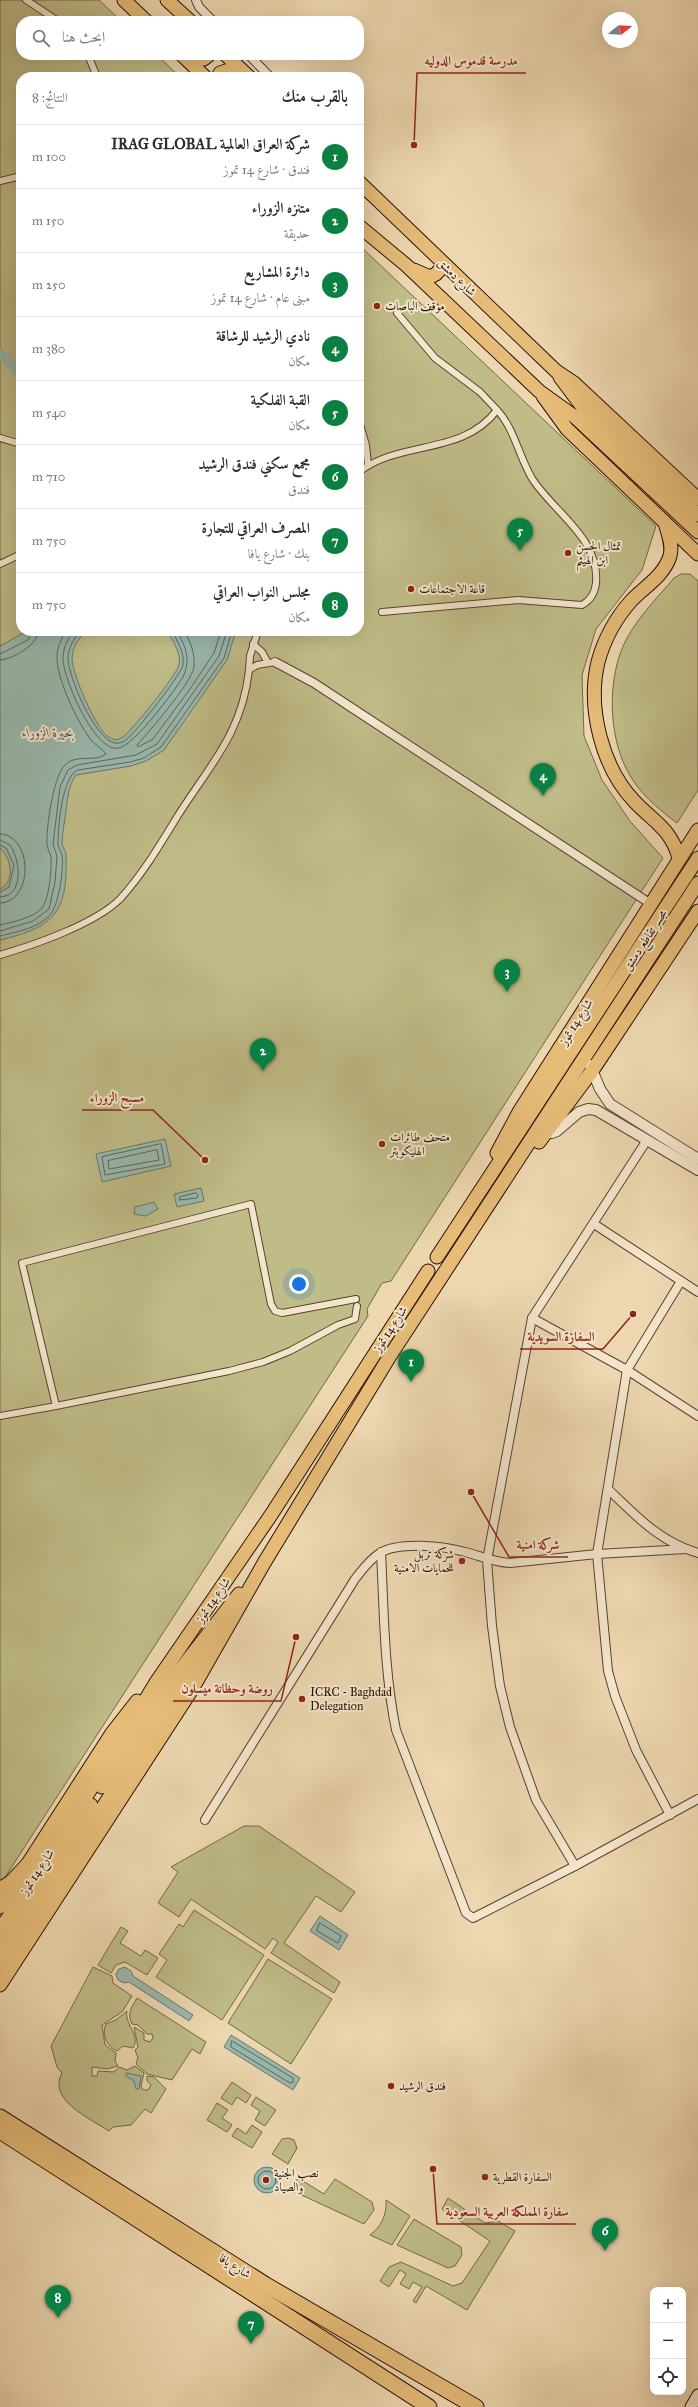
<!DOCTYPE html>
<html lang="ar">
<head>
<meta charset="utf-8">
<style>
  :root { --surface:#fff; --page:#f7f7f7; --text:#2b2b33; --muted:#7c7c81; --line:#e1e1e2; --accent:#0b8043 }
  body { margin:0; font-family:"IM FELL Great Primer",Amiri,serif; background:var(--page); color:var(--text); direction:rtl }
  .controls { position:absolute; right:12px; bottom:12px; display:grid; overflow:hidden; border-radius:8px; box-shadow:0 4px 16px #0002 }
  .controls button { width:36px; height:36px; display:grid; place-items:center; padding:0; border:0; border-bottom:1px solid var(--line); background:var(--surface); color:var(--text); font:20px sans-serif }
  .compass { position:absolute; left:602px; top:12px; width:36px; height:36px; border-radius:50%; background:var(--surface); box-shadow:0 4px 16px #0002; rotate:72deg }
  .you { position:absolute; left:299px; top:1284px; width:14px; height:14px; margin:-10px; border:3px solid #fff; border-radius:50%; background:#1a73e8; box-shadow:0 0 0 6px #1a73e833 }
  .badge { display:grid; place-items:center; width:26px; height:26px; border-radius:50%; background:var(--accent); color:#fff; font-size:13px; font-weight:700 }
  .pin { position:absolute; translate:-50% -33px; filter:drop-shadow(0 1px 2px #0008) }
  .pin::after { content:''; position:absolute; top:21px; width:14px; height:12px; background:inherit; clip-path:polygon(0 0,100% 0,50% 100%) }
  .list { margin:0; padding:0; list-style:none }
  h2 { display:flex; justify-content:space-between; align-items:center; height:52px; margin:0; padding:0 16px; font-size:17px }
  h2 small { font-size:13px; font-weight:400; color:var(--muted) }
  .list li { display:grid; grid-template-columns:26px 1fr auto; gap:12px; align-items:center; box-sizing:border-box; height:64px; padding:0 16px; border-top:1px solid var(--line) }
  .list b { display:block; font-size:15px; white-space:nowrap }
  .list p { margin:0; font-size:13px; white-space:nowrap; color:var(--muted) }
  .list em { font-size:13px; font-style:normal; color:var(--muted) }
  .icon { flex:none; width:22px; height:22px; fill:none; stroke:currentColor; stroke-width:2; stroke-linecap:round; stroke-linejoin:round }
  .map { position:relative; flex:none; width:698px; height:2407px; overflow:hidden; direction:ltr }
  .search { position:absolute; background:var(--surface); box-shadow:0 4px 16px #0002; left:16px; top:16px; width:348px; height:44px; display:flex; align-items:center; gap:10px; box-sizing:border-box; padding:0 14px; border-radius:16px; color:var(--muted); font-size:15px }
  .panel { position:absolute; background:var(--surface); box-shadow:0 4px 16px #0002; left:16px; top:72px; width:348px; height:564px; border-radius:16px; direction:rtl }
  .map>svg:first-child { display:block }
  .green { fill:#bfbc87; stroke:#746644 }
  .water { fill:#99b9af; stroke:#6c7569 }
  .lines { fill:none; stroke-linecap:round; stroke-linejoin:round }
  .shore { stroke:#606458; stroke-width:1 }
  .canal { stroke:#99b9af; stroke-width:10 }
  .pedestrian-casing { stroke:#59422c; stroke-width:8 }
  .minor-casing { stroke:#59422c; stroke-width:10 }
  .tertiary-casing { stroke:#59422c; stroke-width:12 }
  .secondary-casing { stroke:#281000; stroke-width:13 }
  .primary-casing { stroke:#281000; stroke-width:15 }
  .motorway-casing { stroke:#281000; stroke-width:17 }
  .pedestrian { stroke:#f3e5cc; stroke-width:6 }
  .minor { stroke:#f3e5cc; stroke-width:8 }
  .tertiary { stroke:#f3e5cc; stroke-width:10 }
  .secondary { stroke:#f3e5cc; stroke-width:11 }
  .primary { stroke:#e6bc78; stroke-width:13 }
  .motorway { stroke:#e6bc78; stroke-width:15 }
  .poi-dot { fill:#8f2418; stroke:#f3e5cc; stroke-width:1.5 }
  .labels { text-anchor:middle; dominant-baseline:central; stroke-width:4; stroke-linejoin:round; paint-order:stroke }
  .street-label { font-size:12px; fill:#281000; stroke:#f3e5cc }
  .poi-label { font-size:12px; fill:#281000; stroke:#f3e5cc; text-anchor:start }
  .water-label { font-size:13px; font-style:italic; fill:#504b3d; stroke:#f3e5cc }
  .leader { fill:none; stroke:#8f2418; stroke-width:1.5 }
  .callout-dot { fill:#8f2418; stroke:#f3e5cc; stroke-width:1.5 }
  .callout-label { font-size:13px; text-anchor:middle; font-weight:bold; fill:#8f2418; stroke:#f3e5cc; stroke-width:4; stroke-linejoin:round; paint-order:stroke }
</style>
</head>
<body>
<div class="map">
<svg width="698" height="2407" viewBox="0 0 698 2407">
  <rect width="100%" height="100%" fill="#edd7b0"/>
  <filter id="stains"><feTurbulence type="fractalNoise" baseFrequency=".005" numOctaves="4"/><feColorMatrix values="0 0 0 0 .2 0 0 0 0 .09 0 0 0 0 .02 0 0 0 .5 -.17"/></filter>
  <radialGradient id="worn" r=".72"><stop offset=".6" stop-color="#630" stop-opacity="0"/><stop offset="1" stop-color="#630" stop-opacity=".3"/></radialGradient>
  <!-- green -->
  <g class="green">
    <polygon points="0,0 99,0 121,21 21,21 21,55 157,55 180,77 21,77 21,631 359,631 359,245 656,526 642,570 596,629 582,675 584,736 602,780 630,821 663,858 391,1281 382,1283 367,1309 368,1316 0,1885"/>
    <path d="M681,574H690L698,581V790L677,823C657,808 638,792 627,770C608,734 607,677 626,640C638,617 657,598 674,578Z"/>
    <polygon points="244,1826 259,1826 355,1892 341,1912 316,1896 284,1943 340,1982 334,1993 271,1953 278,1942 273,1938 265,1949 191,1899 179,1917 158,1903 178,1872 171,1867"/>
    <polygon points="194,1910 264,1955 222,2020 156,1977 167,1960 159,1954 179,1924 183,1927"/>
    <polygon points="121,1927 128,1931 120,1943 141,1956 145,1950 158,1958 147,1975 125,1962 116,1965 111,1973 98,1965"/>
    <polygon points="268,1959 332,1999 291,2064 228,2023"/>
    <path d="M93,1967L112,1976L113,1983L132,1996L122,2012L102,2025L105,2045L116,2053L115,2061L118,2066L107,2069L92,2067V2076H97L98,2071L114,2072L119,2067L127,2070L135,2066L144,2073L141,2086L143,2090H148L151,2085L147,2081V2076L154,2077L166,2089L151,2113L145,2109L131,2125L113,2127L109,2131C91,2119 47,2100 62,2073L57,2067L51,2046Z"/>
    <path d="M137,1998L206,2042L200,2054L192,2049L172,2080L147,2074L136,2064L138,2058L135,2050L138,2047L134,2027L144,2033V2040L150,2042L153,2038L152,2034H147L138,2025L132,2024C127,2014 131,2008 137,1998Z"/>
    <path d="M127,2011C124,2024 141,2035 133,2048L123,2046L117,2051C107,2046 101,2035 106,2024L116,2020Z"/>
    <polygon points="232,2082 251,2095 246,2103 237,2097 232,2105 221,2098"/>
    <polygon points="256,2097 276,2110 265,2126 255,2120 260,2111 251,2105"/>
    <polygon points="217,2103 228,2110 222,2118 232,2125 227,2132 207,2120"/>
    <polygon points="252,2125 262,2132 252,2148 232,2136 237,2128 246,2134"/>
    <polygon points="288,2138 294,2140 297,2148 288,2164 272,2154 282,2139"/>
    <polygon points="298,2178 324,2194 335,2179 372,2202 374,2210 364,2224 293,2191 292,2188"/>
    <polygon points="448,2198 485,2223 498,2221 515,2231 467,2310 426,2286 416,2303 413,2301 422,2287 413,2282 409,2289 400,2284 406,2274 400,2270 389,2287 380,2281 389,2267 401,2262 453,2286 462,2283 490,2241 442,2209"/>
    <path d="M386,2200L410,2216L392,2245L370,2235C381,2227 387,2215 386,2200Z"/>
    <polygon points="414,2219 461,2247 462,2255 455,2266 448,2268 397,2245"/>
  </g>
  <!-- water -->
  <g class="water">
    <path d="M27,631H85C79,639 72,647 72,658C72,674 95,726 107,736C110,738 113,739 116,740C119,739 122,738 124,736C134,728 176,676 179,665C182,654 173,641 167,631H236L227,660L164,750L146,761L131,766L76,775C68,786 68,797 66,810C65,821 62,833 62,844C63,848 66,851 66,855C68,913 54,927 0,940V889C16,882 11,857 0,848V646Z"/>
    <polygon points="165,1139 171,1166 102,1182 96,1154"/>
    <polygon points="201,1188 204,1201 177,1207 174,1194"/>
    <polygon points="154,1202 158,1209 146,1216 134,1214 135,1207"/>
    <polygon points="320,1916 348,1935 339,1950 310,1931"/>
    <polygon points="125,1967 131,1971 133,1976 193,2015 189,2021 129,1982 124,1983 118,1980 116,1974 119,1969"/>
    <polygon points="231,2035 300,2078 293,2090 224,2047"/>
    <polygon points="126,2073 141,2076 139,2089 136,2089 134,2081 126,2076"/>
    <circle cx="267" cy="2180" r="13"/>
  </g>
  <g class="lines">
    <!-- shore -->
    <g class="shore">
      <path d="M74,631C68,638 64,646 63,656C61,675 95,754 119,748C135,744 173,693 183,677C191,660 186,647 177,631"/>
      <path d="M80,631C74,639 68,648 68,658C68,676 95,740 115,743C118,744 123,742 126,740C135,733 181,675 183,665C185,653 177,641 172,631"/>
      <path d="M184,631C191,642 195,654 194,667C192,682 149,732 137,745L138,747L153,739L190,689L214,653L221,631"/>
      <polyline points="0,654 28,640 32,631"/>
      <path d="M0,660C13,659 38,645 38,631"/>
      <path d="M0,834C33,835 34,902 0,903"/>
      <path d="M0,840L10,845C20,859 25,896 0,897"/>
      <polyline points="0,845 6,848 14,865 9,887 0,892"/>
      <path d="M0,925C13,922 33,918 42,908C49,899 52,868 51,857C50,853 48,850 47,845C46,828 53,779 64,766C75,753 94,763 106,754C103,749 95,745 91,740C77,721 57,680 57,657C57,648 61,639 66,631"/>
      <polyline points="0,931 33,921 49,909 55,882 57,856 53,844 60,787 68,770 77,765 136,755 157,744 219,656 227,631"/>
      <path d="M0,936C16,932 39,928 50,915C59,905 64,868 62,855C61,851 58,848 58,843C58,827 62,776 78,770L130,762L144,758L161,747L224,658L232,631"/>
      <polygon points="161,1144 165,1164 105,1175 102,1157"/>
      <polygon points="157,1150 159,1160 109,1169 108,1161"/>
      <polygon points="196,1193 198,1195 197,1198 179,1200 180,1197"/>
      <polygon points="320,1923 341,1936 338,1943 317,1931"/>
      <polygon points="232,2041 293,2078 293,2082 290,2083 231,2047"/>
      <circle cx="267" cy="2180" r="9"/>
    </g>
    <!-- canal -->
    <polyline class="canal" points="0,353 21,375"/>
    <!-- pedestrian casing -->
    <g class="pedestrian-casing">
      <g id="pedestrian">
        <polyline points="26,0 58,21"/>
        <polyline points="88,55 97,77"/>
        <polyline points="0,181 21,176"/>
        <polyline points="397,313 435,358 480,392 497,410"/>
        <polyline points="359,421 366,445 368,465"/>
        <polyline points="0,438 21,444"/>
        <path d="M359,472C399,440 463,456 497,410C515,429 519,458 533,480C555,513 600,539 596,583C595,593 591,600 582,605L518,600L382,612"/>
        <polyline points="0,564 21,554"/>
        <polyline points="253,644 262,652 268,663"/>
        <polyline points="249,670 250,656 258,631"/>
        <path d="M0,955C34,945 95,924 120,899C142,875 160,845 177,817C209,766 242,734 249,670L257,665L275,662"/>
        <polyline points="56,1406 229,1371 263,1362 290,1351 338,1325 355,1319 357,1306"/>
        <polyline points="0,1416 56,1406 22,1263 251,1204 271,1304 275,1311 282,1313 356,1299"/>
      </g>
    </g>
    <!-- minor casing -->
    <g class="minor-casing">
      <g id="minor">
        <polyline points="196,0 199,7 213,21"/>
        <polyline points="249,55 270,77"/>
        <polyline points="275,662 314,683 651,904"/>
        <polyline points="594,1224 698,1292"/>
        <polyline points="532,1318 627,1370 698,1416"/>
        <path d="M608,1489C636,1516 660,1542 698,1553"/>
        <path d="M381,1552C384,1611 384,1672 396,1730L466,1913L473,1918L575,1866L698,1799"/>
        <polyline points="670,1815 636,1750 615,1696 608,1671 597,1554 627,1370 681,1281"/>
        <path d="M205,1820L355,1579C363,1569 369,1560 380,1553C399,1541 444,1546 465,1552C481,1556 493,1562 510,1563L597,1554L686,1549"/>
        <polyline points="575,1866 536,1800 510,1727 500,1686 492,1626 487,1560 532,1318 647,1140"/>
      </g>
    </g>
    <!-- tertiary casing -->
    <g class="tertiary-casing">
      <g id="tertiary">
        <polyline points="590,1065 600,1089 610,1104 698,1159"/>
        <polyline points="547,1132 552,1133 557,1131 579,1112 588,1109 596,1110 698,1170"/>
      </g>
    </g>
    <!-- secondary casing -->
    <g class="secondary-casing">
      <polyline id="secondary" points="691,2407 698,2395"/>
    </g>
    <!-- primary casing -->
    <g class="primary-casing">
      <g id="primary">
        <polyline points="124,0 146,21"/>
        <polyline points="167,0 190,21"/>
        <polyline points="182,55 205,77"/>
        <polyline points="226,55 249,77"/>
        <polyline points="190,62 204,59 209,55"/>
        <polyline points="218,77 220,73 232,69 244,73"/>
        <polyline points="359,182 556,371 574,383 698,499"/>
        <polyline points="359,226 406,265 539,391 575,417 698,532"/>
        <polyline points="414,270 430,277 436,274 444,265"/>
        <polyline points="560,377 584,409 698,515"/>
        <polyline points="543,396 567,429 698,554"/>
        <path d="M665,523C668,534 673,545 670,556C664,576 644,587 631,601C615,619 604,640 598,662C587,708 602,768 635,802C654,822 671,829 679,858"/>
        <polyline points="539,1142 592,1071 698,911"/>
        <polyline points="497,1153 519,1112 698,830"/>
        <polyline points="437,1257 698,858"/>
        <polyline points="102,1787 170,1683 239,1594"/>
        <polyline points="0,1907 112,1733 137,1701"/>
        <polyline points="0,1930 96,1781 157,1681 271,1515 428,1271"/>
        <polyline points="0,1949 91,1805"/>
        <polyline points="0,1966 213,1637"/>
        <polyline points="0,1985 191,1691 264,1563 388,1359 698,883"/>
      </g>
    </g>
    <!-- motorway casing -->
    <g class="motorway-casing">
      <g id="motorway">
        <polyline points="0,1890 11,1883 31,1862"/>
        <polyline points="0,2117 266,2285 476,2407"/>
        <polyline points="0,2131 429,2407"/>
      </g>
    </g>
    <!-- pedestrian -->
    <use href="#pedestrian" class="pedestrian"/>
    <!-- minor -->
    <use href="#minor" class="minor"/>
    <!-- tertiary -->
    <use href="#tertiary" class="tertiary"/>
    <!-- secondary -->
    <use href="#secondary" class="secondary"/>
    <!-- primary -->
    <use href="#primary" class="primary"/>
    <!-- motorway -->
    <use href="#motorway" class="motorway"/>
  </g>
  <!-- markers -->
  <g class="poi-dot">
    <circle cx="377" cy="306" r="4"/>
    <circle cx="568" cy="553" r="4"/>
    <circle cx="411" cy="589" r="4"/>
    <circle cx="382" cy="1144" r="4"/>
    <circle cx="462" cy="1561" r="4"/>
    <circle cx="302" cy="1699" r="4"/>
    <circle cx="391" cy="2086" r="4"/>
    <circle cx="485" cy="2177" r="4"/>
    <circle cx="266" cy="2180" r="4"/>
  </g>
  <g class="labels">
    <!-- street labels -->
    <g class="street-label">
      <text transform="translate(457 277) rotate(44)">شارع دمشق</text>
      <text transform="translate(645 940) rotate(-57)">مجسر تقاطع دمشق</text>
      <text transform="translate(576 1022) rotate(-58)">شارع 14 تموز</text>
      <text transform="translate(390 1329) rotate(-57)">شارع 14 تموز</text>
      <text transform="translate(213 1600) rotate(-56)">شارع 14 تموز</text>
      <text transform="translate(37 1872) rotate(-57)">شارع 14 تموز</text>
      <text transform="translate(235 2266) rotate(32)">شارع يافا</text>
    </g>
    <!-- poi labels -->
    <g class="poi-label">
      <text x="385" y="306">موقف الباصات</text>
      <text x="576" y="546">تمثال الحسن<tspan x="576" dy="14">ابن الهيثم</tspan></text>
      <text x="419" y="589">قاعة الاجتماعات</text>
      <text x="390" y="1137">متحف طائرات<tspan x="390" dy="14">الهليكوبتر</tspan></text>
      <text x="454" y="1554" text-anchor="end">شركة تربل<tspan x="454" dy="14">للحمايات الامنية</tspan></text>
      <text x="310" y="1692">ICRC - Baghdad<tspan x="310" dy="14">Delegation</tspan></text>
      <text x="399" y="2086">فندق الرشيد</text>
      <text x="274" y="2173">نصب الجنية<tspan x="274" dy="14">والصياد</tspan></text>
      <text x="493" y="2177">السفارة القطرية</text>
    </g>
    <!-- water labels -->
    <g class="water-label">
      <text x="48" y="733">بحيرة الزوراء</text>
    </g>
  </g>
  <!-- callouts -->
  <path class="leader" d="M414 145L417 73H526M205 1160L153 1110H82M633 1314L603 1349H520M471 1492L509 1557H568M296 1637L281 1701H173M433 2169L437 2224H576"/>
  <g class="callout-dot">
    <circle cx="414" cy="145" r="4"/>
    <circle cx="205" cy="1160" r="4"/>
    <circle cx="633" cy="1314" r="4"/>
    <circle cx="471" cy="1492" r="4"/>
    <circle cx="296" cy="1637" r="4"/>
    <circle cx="433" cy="2169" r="4"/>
  </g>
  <g class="callout-label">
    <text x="471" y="65">مدرسة قدموس الدوليه</text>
    <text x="117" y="1102">مسبح الزوراء</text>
    <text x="561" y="1341">السفارة السويدية</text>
    <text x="538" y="1549">شركة امنية</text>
    <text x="227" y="1693">روضة وحظانة ميسلون</text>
    <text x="507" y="2216">سفارة المملكة العربية السعودية</text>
  </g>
  <rect width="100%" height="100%" filter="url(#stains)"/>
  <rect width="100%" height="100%" fill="url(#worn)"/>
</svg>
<div class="controls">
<button>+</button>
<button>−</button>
<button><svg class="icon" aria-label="locate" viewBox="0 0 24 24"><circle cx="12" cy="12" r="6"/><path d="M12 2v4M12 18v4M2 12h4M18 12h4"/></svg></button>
</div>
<svg class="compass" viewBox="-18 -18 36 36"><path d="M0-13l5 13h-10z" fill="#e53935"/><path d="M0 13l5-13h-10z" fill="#7c7c81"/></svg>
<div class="you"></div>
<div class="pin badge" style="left:411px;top:1382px">1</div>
<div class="pin badge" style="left:263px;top:1071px">2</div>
<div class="pin badge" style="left:507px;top:992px">3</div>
<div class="pin badge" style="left:543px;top:796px">4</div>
<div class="pin badge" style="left:520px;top:551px">5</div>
<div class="pin badge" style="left:605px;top:2251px">6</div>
<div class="pin badge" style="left:251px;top:2344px">7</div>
<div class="pin badge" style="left:58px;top:2318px">8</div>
<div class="search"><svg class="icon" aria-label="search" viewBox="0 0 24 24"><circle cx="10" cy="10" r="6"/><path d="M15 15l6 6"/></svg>ابحث هنا</div>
<section class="panel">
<h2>بالقرب منك<small>النتائج: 8</small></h2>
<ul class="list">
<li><span class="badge">1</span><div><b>شركة العراق العالمية IRAG GLOBAL</b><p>فندق · شارع 14 تموز</p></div><em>100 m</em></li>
<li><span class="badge">2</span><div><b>متنزه الزوراء</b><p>حديقة</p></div><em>150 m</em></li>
<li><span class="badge">3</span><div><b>دائرة المشاريع</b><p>مبنى عام · شارع 14 تموز</p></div><em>250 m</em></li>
<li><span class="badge">4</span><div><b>نادي الرشيد للرشاقة</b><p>مكان</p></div><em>380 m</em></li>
<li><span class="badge">5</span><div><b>القبة الفلكية</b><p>مكان</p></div><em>540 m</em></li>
<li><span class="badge">6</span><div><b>مجمع سكني فندق الرشيد</b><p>فندق</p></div><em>710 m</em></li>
<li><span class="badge">7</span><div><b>المصرف العراقي للتجارة</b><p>بنك · شارع يافا</p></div><em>750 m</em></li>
<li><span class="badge">8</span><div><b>مجلس النواب العراقي</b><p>مكان</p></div><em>750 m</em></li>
</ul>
</section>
</div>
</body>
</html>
